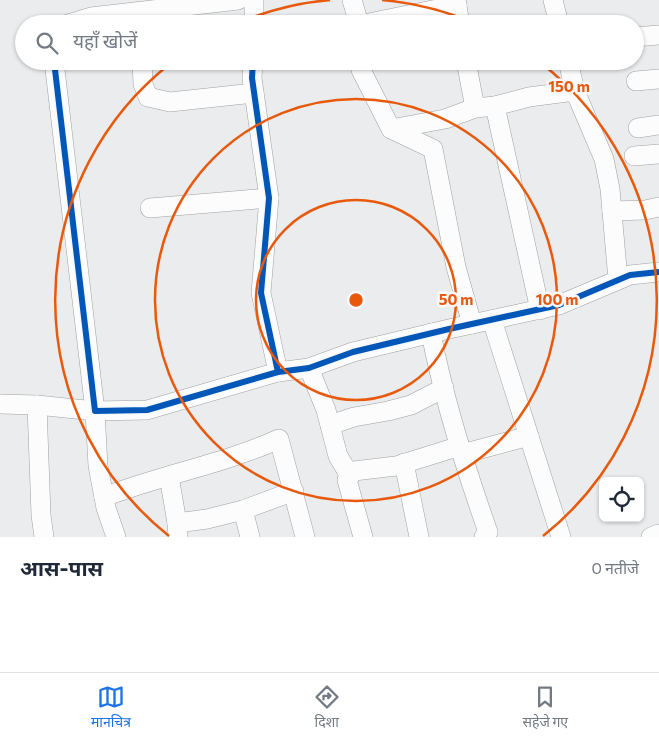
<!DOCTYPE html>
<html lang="hi">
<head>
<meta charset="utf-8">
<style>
  :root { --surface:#fff; --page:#f6f6f7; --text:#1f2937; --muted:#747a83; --line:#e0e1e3; --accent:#1a73e8 }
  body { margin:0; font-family:Commissioner,"Noto Sans Devanagari",sans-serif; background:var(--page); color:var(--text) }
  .controls { position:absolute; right:15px; bottom:15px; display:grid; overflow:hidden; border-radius:8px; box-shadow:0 1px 4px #0004 }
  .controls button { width:45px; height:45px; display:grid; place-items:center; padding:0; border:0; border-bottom:1px solid var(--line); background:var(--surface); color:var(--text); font:25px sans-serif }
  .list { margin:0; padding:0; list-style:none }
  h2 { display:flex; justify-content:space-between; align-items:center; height:65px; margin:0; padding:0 20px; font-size:21px }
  h2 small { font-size:16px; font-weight:400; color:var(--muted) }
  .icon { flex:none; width:28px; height:28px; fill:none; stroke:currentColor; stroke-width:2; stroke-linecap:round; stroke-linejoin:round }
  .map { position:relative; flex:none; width:659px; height:537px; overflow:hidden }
  .search { position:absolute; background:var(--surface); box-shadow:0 1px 4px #0004; left:15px; right:15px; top:15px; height:55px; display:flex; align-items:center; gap:12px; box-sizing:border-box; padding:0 18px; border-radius:28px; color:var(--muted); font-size:19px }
  .sheet { height:135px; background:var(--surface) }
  nav { display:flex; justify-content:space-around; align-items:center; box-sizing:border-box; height:70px; border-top:1px solid var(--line); background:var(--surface); font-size:14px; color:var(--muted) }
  nav a { display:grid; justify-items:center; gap:2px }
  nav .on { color:var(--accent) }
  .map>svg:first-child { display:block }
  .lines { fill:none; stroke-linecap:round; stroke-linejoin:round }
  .minor-casing { stroke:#9fa1a2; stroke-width:20 }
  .minor { stroke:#fcfcfc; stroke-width:19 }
  .cycleway-casing { stroke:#f6f8fd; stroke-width:9 }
  .cycleway { stroke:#0057b8; stroke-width:6 }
  .ring { fill:none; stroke:#e8590c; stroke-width:2.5 }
  .centre { fill:#e8590c; stroke:#f6f8fd; stroke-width:2.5 }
  .ring-label { font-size:15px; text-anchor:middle; font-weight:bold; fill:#e8590c; stroke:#f6f8fd; stroke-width:5; stroke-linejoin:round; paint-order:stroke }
</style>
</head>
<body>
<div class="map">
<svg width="659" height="537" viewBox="0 0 659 537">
  <rect width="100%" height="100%" fill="#eaecee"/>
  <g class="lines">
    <!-- minor casing -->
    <g class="minor-casing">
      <g id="minor">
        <polyline points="352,0 359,24"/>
        <polyline points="456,0 460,24"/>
        <polyline points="553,0 559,24"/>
        <polyline points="68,24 91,17 238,0"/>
        <polyline points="254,24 254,0"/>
        <polyline points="364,24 457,5"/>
        <polyline points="635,37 659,35"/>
        <polyline points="54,61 95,411 147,410 278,372"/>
        <polyline points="142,61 143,84 148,97 170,102 254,93"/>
        <polyline points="253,61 252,78 269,198 261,293 278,372 309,368 353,352 449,329 559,305 630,275 659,272"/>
        <polyline points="361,61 361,70 391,129 433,149 456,267 472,324"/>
        <polyline points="466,61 475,108"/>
        <polyline points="568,61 575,91 604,159 610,189 618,280"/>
        <polyline points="636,81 659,79"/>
        <polyline points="495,106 540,310"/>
        <polyline points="638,128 659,125"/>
        <polyline points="391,129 445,119 475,108 495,106 529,97 575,91"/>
        <polyline points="634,156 659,154"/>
        <polyline points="150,208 269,198"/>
        <polyline points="612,211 645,210 659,207"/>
        <polyline points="492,320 561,537"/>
        <path d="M431,333C444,401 465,467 488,532L484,537"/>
        <polyline points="309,368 326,410 338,456 350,476"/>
        <polyline points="0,404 37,405 95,411 98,466 106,508 116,537"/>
        <polyline points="37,405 41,515 44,537"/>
        <polyline points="330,425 354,417 388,411 411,405 444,388"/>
        <polyline points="462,454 529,436"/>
        <polyline points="404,463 419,537"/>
        <polyline points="169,476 177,523"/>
        <path d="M104,497C161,475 223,464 279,439L305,537"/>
        <polyline points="243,510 250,537"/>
        <polyline points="178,537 177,523 207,519 243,510 294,491"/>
        <polyline points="363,537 347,480 354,471 396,466 460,446"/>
        <polyline points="651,537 659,534"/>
      </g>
    </g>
    <!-- minor -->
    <use href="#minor" class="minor"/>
    <!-- cycleway casing -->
    <g class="cycleway-casing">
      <g id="cycleway">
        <polyline points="54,61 95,411 147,410 278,372"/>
        <polyline points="253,61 252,78 269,198 261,293 278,372 309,368 353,352 449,329 559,305 630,275 659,272"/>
      </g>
    </g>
    <!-- cycleway -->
    <use href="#cycleway" class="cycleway"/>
  </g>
  <!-- distance rings -->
  <g class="ring">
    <circle cx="356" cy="300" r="100"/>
    <circle cx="356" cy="300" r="201"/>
    <path d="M169 536A301 301 0 0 1 171 63M238 23A301 301 0 0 1 330 0M382 0A301 301 0 0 1 474 23M541 63A301 301 0 0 1 543 536"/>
  </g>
  <circle cx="356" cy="300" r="8" class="centre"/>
  <g class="ring-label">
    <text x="569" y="92">150 m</text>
    <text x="456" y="305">50 m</text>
    <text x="557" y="305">100 m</text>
  </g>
</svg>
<div class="controls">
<button><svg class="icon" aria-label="locate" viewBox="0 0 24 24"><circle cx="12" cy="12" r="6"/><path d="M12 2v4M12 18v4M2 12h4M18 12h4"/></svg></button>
</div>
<div class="search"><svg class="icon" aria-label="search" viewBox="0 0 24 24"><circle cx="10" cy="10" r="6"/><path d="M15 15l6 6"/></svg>यहाँ खोजें</div>
</div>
<section class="sheet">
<h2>आस-पास<small>0 नतीजे</small></h2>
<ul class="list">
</ul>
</section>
<nav>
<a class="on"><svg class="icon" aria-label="map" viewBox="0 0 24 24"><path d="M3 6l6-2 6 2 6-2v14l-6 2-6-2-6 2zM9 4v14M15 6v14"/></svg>मानचित्र</a>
<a><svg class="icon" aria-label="directions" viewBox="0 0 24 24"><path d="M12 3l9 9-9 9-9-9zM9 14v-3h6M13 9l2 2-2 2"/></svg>दिशा</a>
<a><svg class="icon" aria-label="saved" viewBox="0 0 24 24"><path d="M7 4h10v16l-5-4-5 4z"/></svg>सहेजे गए</a>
</nav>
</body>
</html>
